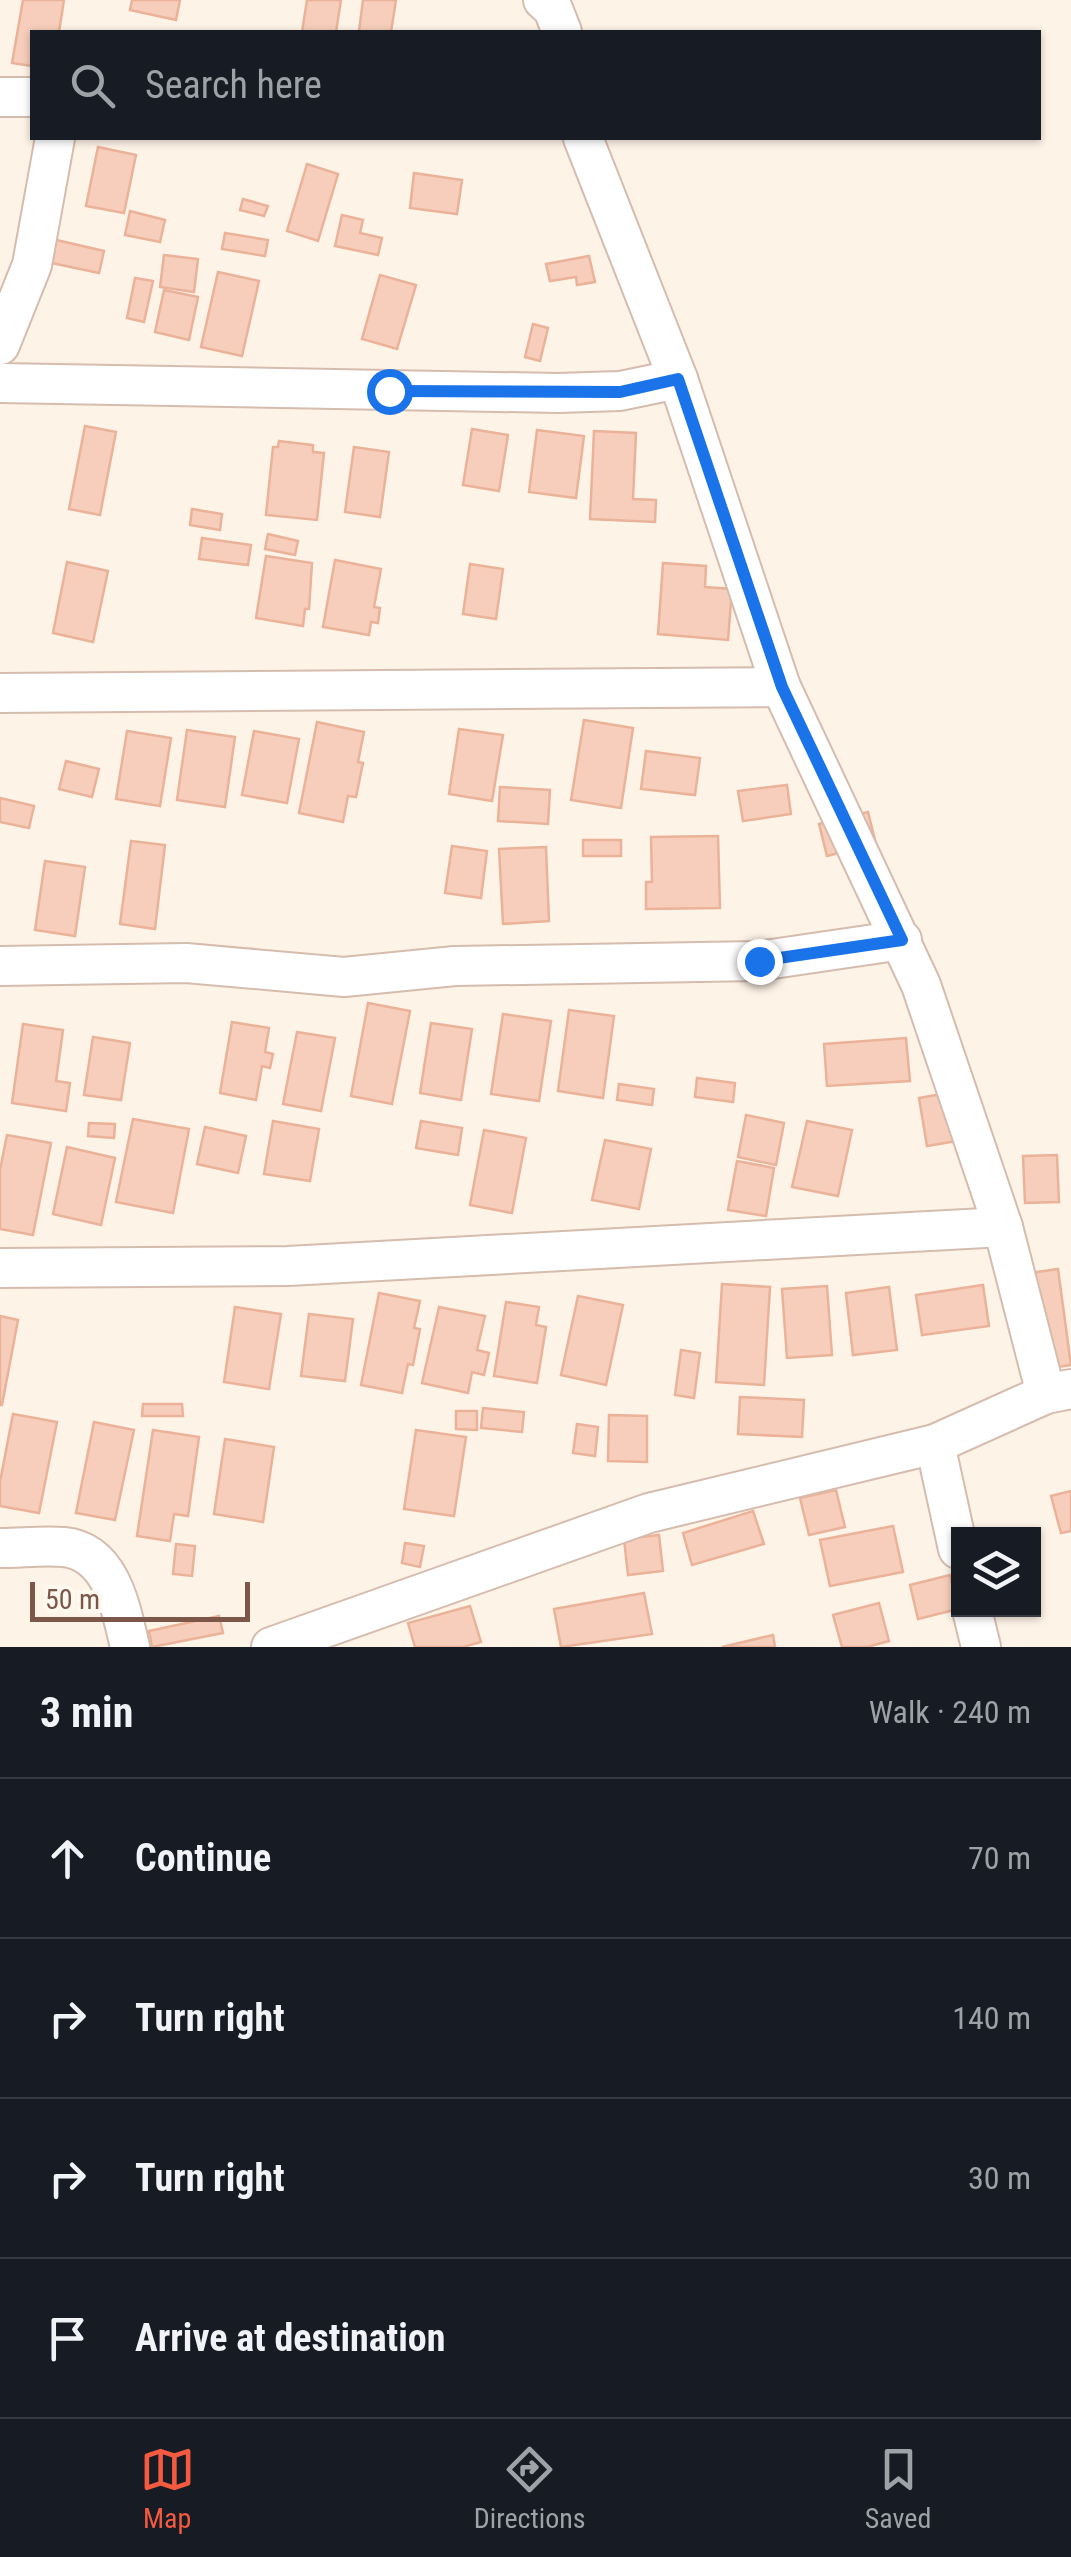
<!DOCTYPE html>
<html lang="en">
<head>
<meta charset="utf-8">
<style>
  :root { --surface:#171b24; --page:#20242c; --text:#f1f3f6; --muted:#9ea1a6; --line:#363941; --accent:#f45a40 }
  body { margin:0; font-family:"Roboto Condensed",sans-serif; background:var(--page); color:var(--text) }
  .controls { position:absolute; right:30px; bottom:30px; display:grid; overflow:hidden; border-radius:0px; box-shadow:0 2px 8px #0004 }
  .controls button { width:90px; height:90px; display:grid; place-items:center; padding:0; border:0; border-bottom:2px solid var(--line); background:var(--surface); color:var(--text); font:50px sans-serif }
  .scale { position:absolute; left:30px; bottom:25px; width:220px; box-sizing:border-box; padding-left:10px; border:5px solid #7c5648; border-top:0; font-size:28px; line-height:35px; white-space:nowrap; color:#7c5648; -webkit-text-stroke:8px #fff8ef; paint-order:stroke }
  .stop { position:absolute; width:30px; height:30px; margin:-22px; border:8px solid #1a73e8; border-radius:50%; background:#fff }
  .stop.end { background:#1a73e8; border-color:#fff; box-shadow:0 2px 10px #0008 }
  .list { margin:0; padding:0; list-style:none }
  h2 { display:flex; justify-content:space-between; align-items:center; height:130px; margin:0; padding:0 40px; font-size:42px }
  h2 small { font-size:32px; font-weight:400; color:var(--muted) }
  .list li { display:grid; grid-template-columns:65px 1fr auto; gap:30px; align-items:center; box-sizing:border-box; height:160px; padding:0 40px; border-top:2px solid var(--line) }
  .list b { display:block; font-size:38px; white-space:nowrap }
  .list em { font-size:32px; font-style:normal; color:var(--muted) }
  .icon { flex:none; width:55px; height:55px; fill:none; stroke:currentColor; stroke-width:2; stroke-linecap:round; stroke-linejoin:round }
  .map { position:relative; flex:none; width:1071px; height:1647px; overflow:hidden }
  .search { position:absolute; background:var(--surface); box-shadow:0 2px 8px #0004; left:30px; right:30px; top:30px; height:110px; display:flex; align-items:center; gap:25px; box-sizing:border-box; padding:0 35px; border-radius:0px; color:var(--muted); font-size:38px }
  .sheet { height:770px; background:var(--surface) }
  nav { display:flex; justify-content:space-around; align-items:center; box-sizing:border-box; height:140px; border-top:2px solid var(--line); background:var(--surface); font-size:28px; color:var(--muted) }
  nav a { display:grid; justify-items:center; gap:5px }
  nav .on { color:var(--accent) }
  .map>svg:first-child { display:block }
  .building { fill:#f7cebb; stroke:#ebb29a; stroke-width:2.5 }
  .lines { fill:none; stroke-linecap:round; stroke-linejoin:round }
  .minor-casing { stroke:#d5bcae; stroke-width:42 }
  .minor { stroke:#fff; stroke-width:38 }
  .route { stroke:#1a73e8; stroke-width:12 }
</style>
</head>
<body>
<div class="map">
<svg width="1071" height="1647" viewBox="0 0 1071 1647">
  <rect width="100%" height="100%" fill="#fef3e7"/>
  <!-- building -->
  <g class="building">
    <polygon points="23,0 64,0 59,32 32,32 32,66 12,63"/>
    <polygon points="132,0 180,0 176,20 130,10"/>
    <polygon points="307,0 341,0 336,32 302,32"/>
    <polygon points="363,0 396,0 391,32 359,31"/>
    <polygon points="98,147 136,155 124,213 86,206"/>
    <polygon points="307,164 338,174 318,241 287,231"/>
    <polygon points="414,173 462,180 457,214 410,208"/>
    <polygon points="243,199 268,206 264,216 240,210"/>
    <polygon points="130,211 165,220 160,242 125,235"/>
    <polygon points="342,215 363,220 360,233 382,238 378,255 335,246"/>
    <polygon points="225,233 268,240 265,256 222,249"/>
    <polygon points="52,239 104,251 99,273 47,262"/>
    <polygon points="164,255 198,259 194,292 160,287"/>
    <polygon points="589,256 595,282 577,285 576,277 550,281 546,264"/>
    <polygon points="218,272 259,281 242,356 201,347"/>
    <polygon points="380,275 416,285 397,349 362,339"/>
    <polygon points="135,278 153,281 144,322 127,318"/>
    <polygon points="164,290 198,297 189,340 155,332"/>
    <polygon points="533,324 548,328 540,361 525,357"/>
    <polygon points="85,426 116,432 100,515 69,509"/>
    <polygon points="472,429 508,435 499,491 463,485"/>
    <polygon points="537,430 584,436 576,498 529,492"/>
    <polygon points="594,431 636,433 633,499 656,500 655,522 590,519"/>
    <polygon points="279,441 313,445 313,452 324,453 317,520 266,515 273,447 278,447"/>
    <polygon points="354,447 389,452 380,517 345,512"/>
    <polygon points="192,509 222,514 220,530 190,525"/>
    <polygon points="268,534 298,541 295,555 265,549"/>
    <polygon points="202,538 251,545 248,565 199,559"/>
    <polygon points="266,556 312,563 309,609 305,609 303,626 256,618"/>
    <polygon points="335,560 381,569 374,607 380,608 378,623 371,622 369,635 323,627"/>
    <polygon points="67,562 108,571 93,642 53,633"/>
    <polygon points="663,563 706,566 705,587 732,589 728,640 658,634"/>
    <polygon points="470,564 503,569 496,619 463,614"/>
    <polygon points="584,720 633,728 621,808 571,800"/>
    <polygon points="317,722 364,732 358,762 363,763 356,797 348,796 343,822 299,813"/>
    <polygon points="459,729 503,735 492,801 449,794"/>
    <polygon points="187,730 235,737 225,807 177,800"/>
    <polygon points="127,731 171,738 160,806 116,799"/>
    <polygon points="254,731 299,739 287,803 242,795"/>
    <polygon points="646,751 700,758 695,795 641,789"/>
    <polygon points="66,761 99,769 92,797 59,789"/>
    <polygon points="787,785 791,814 743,821 738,791"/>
    <polygon points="500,787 550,790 548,824 498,821"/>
    <polygon points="0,798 34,806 29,828 0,822"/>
    <polygon points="868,812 876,844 827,856 819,824"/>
    <polygon points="718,836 720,908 646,909 646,882 652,882 651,837"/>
    <rect x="583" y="840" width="38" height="16"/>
    <polygon points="131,841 165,845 155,929 120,924"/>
    <polygon points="452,846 487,851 481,898 445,893"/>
    <polygon points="546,847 549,921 503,924 499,849"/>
    <polygon points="45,861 85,867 75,936 35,930"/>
    <polygon points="368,1003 410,1011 392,1104 351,1096"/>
    <polygon points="569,1010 614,1016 603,1098 558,1091"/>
    <polygon points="503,1014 551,1021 539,1101 491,1094"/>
    <polygon points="232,1022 269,1028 265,1052 273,1054 270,1068 262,1066 256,1100 220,1093"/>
    <polygon points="431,1023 472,1029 461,1100 420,1093"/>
    <polygon points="23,1024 63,1030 56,1081 70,1083 66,1111 12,1103"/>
    <polygon points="297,1032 335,1038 321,1111 283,1104"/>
    <polygon points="93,1037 130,1043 121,1100 84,1095"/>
    <polygon points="906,1038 910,1081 827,1086 824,1044"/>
    <polygon points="697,1078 735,1083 733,1102 695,1097"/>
    <polygon points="619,1084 654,1089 652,1105 617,1100"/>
    <polygon points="947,1093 968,1139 927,1146 919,1098"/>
    <polygon points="746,1115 784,1123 776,1165 738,1157"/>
    <polygon points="133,1119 189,1129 173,1213 116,1202"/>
    <polygon points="273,1121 319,1129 310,1181 264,1174"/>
    <polygon points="421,1121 462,1128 458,1155 416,1148"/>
    <polygon points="807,1121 852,1130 838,1196 792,1187"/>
    <polygon points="89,1123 115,1124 114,1138 88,1136"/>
    <polygon points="205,1127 246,1136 238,1173 197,1164"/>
    <polygon points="484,1130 526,1138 512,1213 470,1205"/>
    <polygon points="7,1135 51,1143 33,1235 0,1229 0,1170"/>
    <polygon points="605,1140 651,1149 639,1209 592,1200"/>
    <polygon points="67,1147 115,1158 101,1225 53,1214"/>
    <polygon points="1057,1155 1059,1202 1025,1203 1023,1156"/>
    <polygon points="737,1161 774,1168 766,1216 728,1210"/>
    <polygon points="1058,1269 1071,1365 1031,1371 1016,1275"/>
    <polygon points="722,1284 770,1287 764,1385 716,1382"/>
    <polygon points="983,1285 989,1326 922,1335 916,1295"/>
    <polygon points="827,1286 832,1355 787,1358 782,1289"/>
    <polygon points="889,1287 897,1350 853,1355 846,1293"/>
    <polygon points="379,1293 420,1301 414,1328 420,1329 413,1365 408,1364 402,1393 361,1385"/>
    <polygon points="578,1296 623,1305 606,1385 561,1375"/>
    <polygon points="506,1302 539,1307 536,1325 546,1327 537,1383 494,1376"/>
    <polygon points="235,1307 281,1314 269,1389 224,1382"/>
    <polygon points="439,1307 485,1316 477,1350 489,1353 484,1375 472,1372 468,1393 422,1383"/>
    <polygon points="309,1314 353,1319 345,1381 301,1376"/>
    <polygon points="0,1316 18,1320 2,1405 0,1405"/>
    <polygon points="681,1350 700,1353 694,1398 675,1395"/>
    <polygon points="740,1397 804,1400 802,1437 738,1434"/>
    <polygon points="143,1404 182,1404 183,1416 142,1416"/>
    <polygon points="483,1408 524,1412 522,1432 481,1428"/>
    <polygon points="456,1411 477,1411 477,1430 456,1429"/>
    <polygon points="13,1414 57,1422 39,1513 0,1506 0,1482"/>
    <polygon points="609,1415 647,1416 647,1462 608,1461"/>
    <polygon points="94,1422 134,1430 115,1520 76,1513"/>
    <polygon points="577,1424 598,1427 595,1456 573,1453"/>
    <polygon points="153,1430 199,1437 188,1516 174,1514 170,1541 137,1536"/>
    <polygon points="416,1430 466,1437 454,1516 404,1509"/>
    <polygon points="225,1439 274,1447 263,1522 214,1514"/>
    <polygon points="836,1490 845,1527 809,1535 800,1498"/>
    <polygon points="1071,1491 1071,1531 1061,1533 1051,1496"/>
    <polygon points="753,1511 764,1544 692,1565 683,1533"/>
    <polygon points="893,1526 903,1572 830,1586 820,1540"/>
    <polygon points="659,1535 663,1571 628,1575 624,1539"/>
    <polygon points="405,1543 424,1546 420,1567 402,1563"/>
    <polygon points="176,1544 195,1546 192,1576 173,1574"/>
    <polygon points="950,1575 958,1609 918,1619 910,1585"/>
    <polygon points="644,1593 652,1634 561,1647 554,1609"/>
    <polygon points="879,1603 889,1641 867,1647 842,1647 833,1615"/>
    <polygon points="470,1606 481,1642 463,1647 415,1647 408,1623"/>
    <polygon points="219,1616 223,1633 152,1647 149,1631"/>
    <polygon points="773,1635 775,1647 722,1647"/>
  </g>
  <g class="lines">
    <!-- minor casing -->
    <g class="minor-casing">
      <g id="minor">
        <polyline points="543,0 553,9 562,32"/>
        <polyline points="0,97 32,97"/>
        <polyline points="583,138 678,379 781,687 921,985 1003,1227 1046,1394"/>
        <polyline points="0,345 32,265 55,138"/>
        <polyline points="0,383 558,393 620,391 678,379"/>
        <polyline points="0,693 781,687"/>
        <polyline points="0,966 186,963 344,977 455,966 759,961 902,940"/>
        <polyline points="0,1268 288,1266 1003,1227"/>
        <polyline points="935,1444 958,1549"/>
        <path d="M0,1548C21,1548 44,1545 64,1547C112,1552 121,1609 130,1647"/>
        <polyline points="972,1610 981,1647"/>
        <polyline points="271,1647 649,1513 935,1444 1046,1394 1071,1389"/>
      </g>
    </g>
    <!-- minor -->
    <use href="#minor" class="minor"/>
  </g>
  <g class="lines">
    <!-- route -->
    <polyline class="route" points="389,391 620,392 678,379 782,687 902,940 759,961"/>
  </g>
</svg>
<div class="controls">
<button><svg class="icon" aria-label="layers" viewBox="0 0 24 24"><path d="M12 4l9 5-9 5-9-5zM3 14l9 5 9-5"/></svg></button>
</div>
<div class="scale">50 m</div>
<div class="stop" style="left:389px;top:391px"></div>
<div class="stop end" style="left:759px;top:961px"></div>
<div class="search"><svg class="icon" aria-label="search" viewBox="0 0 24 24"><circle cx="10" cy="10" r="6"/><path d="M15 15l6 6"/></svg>Search here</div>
</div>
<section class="sheet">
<h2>3 min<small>Walk · 240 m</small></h2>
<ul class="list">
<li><svg class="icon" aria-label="ahead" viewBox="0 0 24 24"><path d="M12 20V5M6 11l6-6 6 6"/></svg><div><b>Continue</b></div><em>70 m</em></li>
<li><svg class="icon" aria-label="right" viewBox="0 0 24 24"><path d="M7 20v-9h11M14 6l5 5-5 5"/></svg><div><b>Turn right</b></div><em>140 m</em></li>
<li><svg class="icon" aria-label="right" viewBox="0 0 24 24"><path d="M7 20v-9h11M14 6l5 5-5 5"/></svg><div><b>Turn right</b></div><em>30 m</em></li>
<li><svg class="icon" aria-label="arrive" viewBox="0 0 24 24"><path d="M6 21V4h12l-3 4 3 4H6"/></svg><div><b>Arrive at destination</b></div></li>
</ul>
</section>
<nav>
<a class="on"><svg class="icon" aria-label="map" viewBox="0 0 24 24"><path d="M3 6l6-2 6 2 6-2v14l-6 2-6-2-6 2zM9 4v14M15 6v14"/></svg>Map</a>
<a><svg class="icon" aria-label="directions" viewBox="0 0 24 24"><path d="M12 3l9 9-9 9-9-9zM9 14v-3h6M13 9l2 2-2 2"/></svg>Directions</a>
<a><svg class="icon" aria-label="saved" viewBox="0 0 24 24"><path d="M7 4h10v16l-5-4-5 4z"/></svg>Saved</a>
</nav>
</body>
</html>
